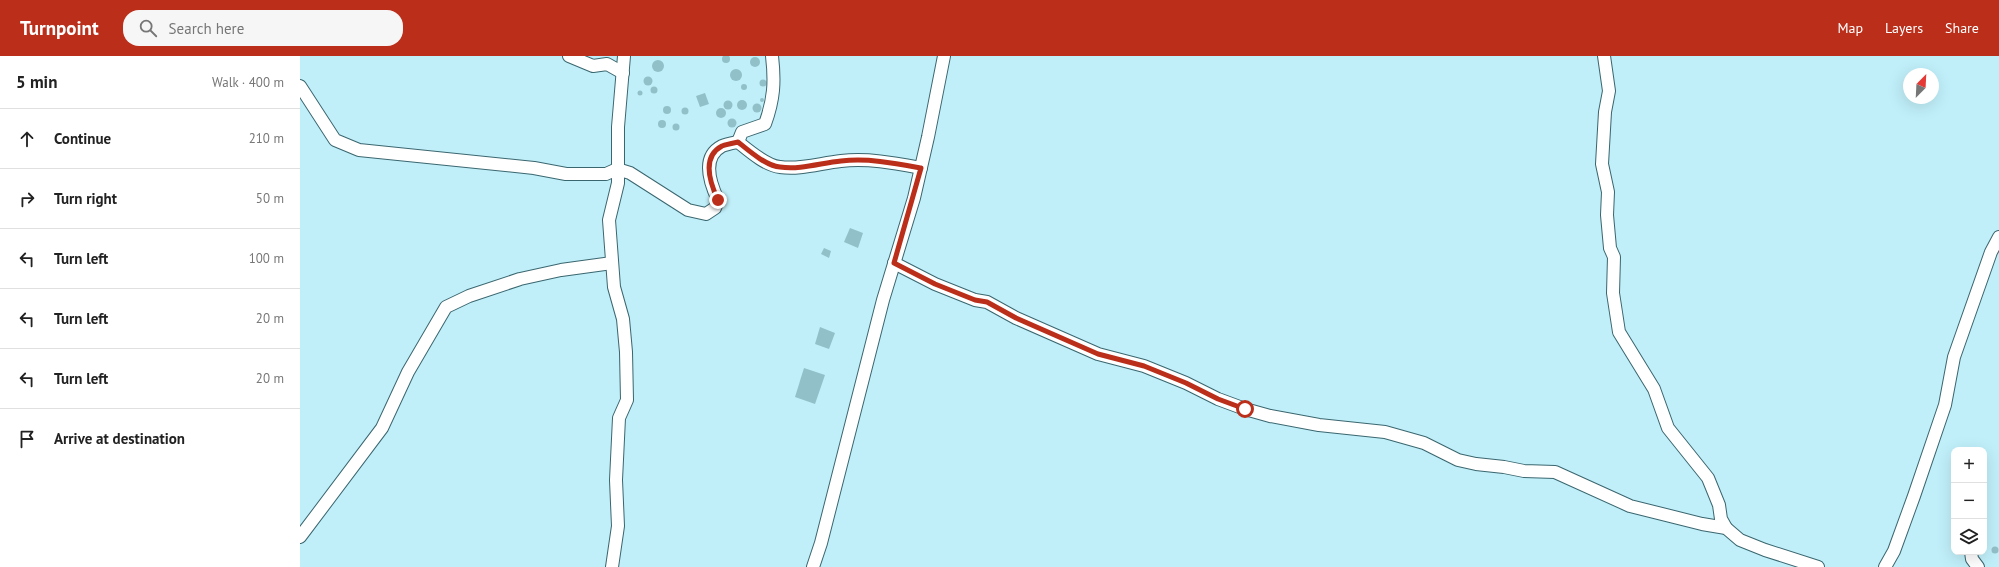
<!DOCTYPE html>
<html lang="en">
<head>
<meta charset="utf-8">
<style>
  :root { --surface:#fff; --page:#f6f6f6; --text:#222; --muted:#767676; --line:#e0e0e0; --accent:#ba2e1a }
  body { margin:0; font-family:"PT Sans",sans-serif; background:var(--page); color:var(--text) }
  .controls { position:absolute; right:12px; bottom:12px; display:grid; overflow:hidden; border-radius:8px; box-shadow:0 4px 16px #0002 }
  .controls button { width:36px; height:36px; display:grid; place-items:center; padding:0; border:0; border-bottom:1px solid var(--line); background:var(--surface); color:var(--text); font:20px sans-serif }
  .compass { position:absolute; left:1603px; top:12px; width:36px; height:36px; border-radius:50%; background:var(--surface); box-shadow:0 4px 16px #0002; rotate:24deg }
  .stop { position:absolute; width:12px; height:12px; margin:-9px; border:3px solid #ba2e1a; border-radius:50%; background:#fff }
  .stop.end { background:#ba2e1a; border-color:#fff; box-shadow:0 1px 4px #0008 }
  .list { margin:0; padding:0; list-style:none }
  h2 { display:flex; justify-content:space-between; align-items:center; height:52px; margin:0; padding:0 16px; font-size:17px }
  h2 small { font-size:13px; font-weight:400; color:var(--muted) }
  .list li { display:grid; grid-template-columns:26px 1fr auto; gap:12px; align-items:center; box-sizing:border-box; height:60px; padding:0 16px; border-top:1px solid var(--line) }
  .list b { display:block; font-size:15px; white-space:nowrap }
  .list em { font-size:13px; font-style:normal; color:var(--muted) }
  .icon { flex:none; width:22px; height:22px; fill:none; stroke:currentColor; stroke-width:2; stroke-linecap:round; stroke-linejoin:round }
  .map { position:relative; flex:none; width:1699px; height:511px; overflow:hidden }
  header { display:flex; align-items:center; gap:24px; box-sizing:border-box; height:56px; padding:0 20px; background:var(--accent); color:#fff }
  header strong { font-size:19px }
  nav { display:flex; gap:22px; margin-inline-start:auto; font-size:14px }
  .search { width:280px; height:36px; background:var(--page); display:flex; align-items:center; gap:10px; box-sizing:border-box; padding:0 14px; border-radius:16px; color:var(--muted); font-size:15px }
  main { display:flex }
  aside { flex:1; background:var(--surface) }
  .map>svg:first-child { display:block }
  .building { fill:#92c0c9 }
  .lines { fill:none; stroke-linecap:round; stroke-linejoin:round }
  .street-casing { stroke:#3a666f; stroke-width:14 }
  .street { stroke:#fff; stroke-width:12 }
  .route { stroke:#ba2e1a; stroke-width:5 }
</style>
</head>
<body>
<header>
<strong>Turnpoint</strong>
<div class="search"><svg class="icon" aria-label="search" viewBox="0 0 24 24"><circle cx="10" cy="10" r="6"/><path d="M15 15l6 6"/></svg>Search here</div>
<nav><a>Map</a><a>Layers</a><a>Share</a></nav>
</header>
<main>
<aside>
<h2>5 min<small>Walk · 400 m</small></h2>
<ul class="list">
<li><svg class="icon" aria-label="ahead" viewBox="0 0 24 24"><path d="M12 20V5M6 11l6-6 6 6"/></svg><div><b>Continue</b></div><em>210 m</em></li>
<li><svg class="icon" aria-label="right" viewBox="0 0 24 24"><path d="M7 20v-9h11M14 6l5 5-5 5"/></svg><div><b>Turn right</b></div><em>50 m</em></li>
<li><svg class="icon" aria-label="left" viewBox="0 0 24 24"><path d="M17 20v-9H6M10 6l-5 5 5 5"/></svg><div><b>Turn left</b></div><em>100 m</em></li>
<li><svg class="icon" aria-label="left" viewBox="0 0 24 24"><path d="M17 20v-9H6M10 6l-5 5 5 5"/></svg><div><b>Turn left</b></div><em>20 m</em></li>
<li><svg class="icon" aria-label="left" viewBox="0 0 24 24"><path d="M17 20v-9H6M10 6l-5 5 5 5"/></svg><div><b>Turn left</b></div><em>20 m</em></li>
<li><svg class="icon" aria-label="arrive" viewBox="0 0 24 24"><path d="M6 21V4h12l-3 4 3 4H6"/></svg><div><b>Arrive at destination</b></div></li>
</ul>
</aside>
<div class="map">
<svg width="1699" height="511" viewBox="0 0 1699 511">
  <rect width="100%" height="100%" fill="#c0eff9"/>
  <!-- building -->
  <g class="building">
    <circle cx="426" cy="3" r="4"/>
    <circle cx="455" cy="6" r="5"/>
    <circle cx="358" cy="10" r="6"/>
    <circle cx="436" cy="19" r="6"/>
    <circle cx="348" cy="25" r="4.5"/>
    <circle cx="463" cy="27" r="3.5"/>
    <circle cx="444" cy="31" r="3"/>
    <circle cx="354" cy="34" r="3.5"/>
    <circle cx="340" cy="37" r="2.5"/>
    <polygon points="405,37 409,48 400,51 396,40"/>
    <circle cx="462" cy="44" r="2"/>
    <circle cx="442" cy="49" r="5"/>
    <circle cx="428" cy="49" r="4.5"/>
    <circle cx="457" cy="52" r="4.5"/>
    <circle cx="367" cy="54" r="4"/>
    <circle cx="385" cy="55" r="3.5"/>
    <circle cx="421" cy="57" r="5"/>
    <circle cx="432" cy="67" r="4.5"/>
    <circle cx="362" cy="68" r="4"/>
    <circle cx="376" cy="71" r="3.5"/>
    <polygon points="550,172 563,177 558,192 544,186"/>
    <polygon points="524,192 531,195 529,202 521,198"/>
    <polygon points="520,271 535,277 529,293 515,288"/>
    <polygon points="504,312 525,319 515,348 495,341"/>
    <circle cx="1695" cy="494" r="3.5"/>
  </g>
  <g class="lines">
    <!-- street casing -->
    <g class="street-casing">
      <g id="street">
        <polyline points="269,0 293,10 307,8 323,17"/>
        <polyline points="1304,0 1309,35 1305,56 1302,108 1308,136 1307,159 1310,192 1314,201 1313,237 1319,276 1354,333 1368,372 1408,422 1419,449 1421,463 1426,472"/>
        <path d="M0,30L35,84L59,94L234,112L266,118H306L317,113L330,117L388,154L406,158L415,152L418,144C410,127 401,101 422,90C427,88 433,87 438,86C448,94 466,110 480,111C500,114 521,107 541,105C568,102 594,107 621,112"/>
        <path d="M438,86L442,76L465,68C474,43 475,26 472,0"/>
        <polyline points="594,207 635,228 675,244 687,246 716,262 798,298 844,310 886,327 918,343 945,353 970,360 1019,369 1085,376 1124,387 1158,404 1176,408 1204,411 1224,415 1255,416 1330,450 1402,468 1426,472 1440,484 1465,494 1518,511"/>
        <polyline points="0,481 82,372 108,316 146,251 169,240 220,223 261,214 312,207"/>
        <polyline points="1671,496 1672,503 1678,511"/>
        <polyline points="312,511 318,470 316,424 319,362 327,344 326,296 323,263 314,231 309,164 318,127 318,71 324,0"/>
        <polyline points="513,511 521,487 583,244 614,142 628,81 644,0"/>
        <polyline points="1585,511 1594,495 1614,440 1645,349 1654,301 1691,196 1699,181"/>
      </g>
    </g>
    <!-- street -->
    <use href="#street" class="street"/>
  </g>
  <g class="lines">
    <!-- route -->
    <path class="route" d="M418,144C410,127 401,101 422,90C427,88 433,87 438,86C448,94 466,110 480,111C500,114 521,107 541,105C568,102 594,107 621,112L594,207L635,228L675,244L687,246L716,262L798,298L844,310L886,327L918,343L945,353"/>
  </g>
</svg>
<div class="controls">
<button>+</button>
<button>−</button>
<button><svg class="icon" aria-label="layers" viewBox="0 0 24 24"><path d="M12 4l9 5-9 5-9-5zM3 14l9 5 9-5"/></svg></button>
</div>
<svg class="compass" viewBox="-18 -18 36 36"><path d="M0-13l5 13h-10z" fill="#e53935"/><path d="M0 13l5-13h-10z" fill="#767676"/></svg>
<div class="stop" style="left:945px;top:353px"></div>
<div class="stop end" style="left:418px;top:144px"></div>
</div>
</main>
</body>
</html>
